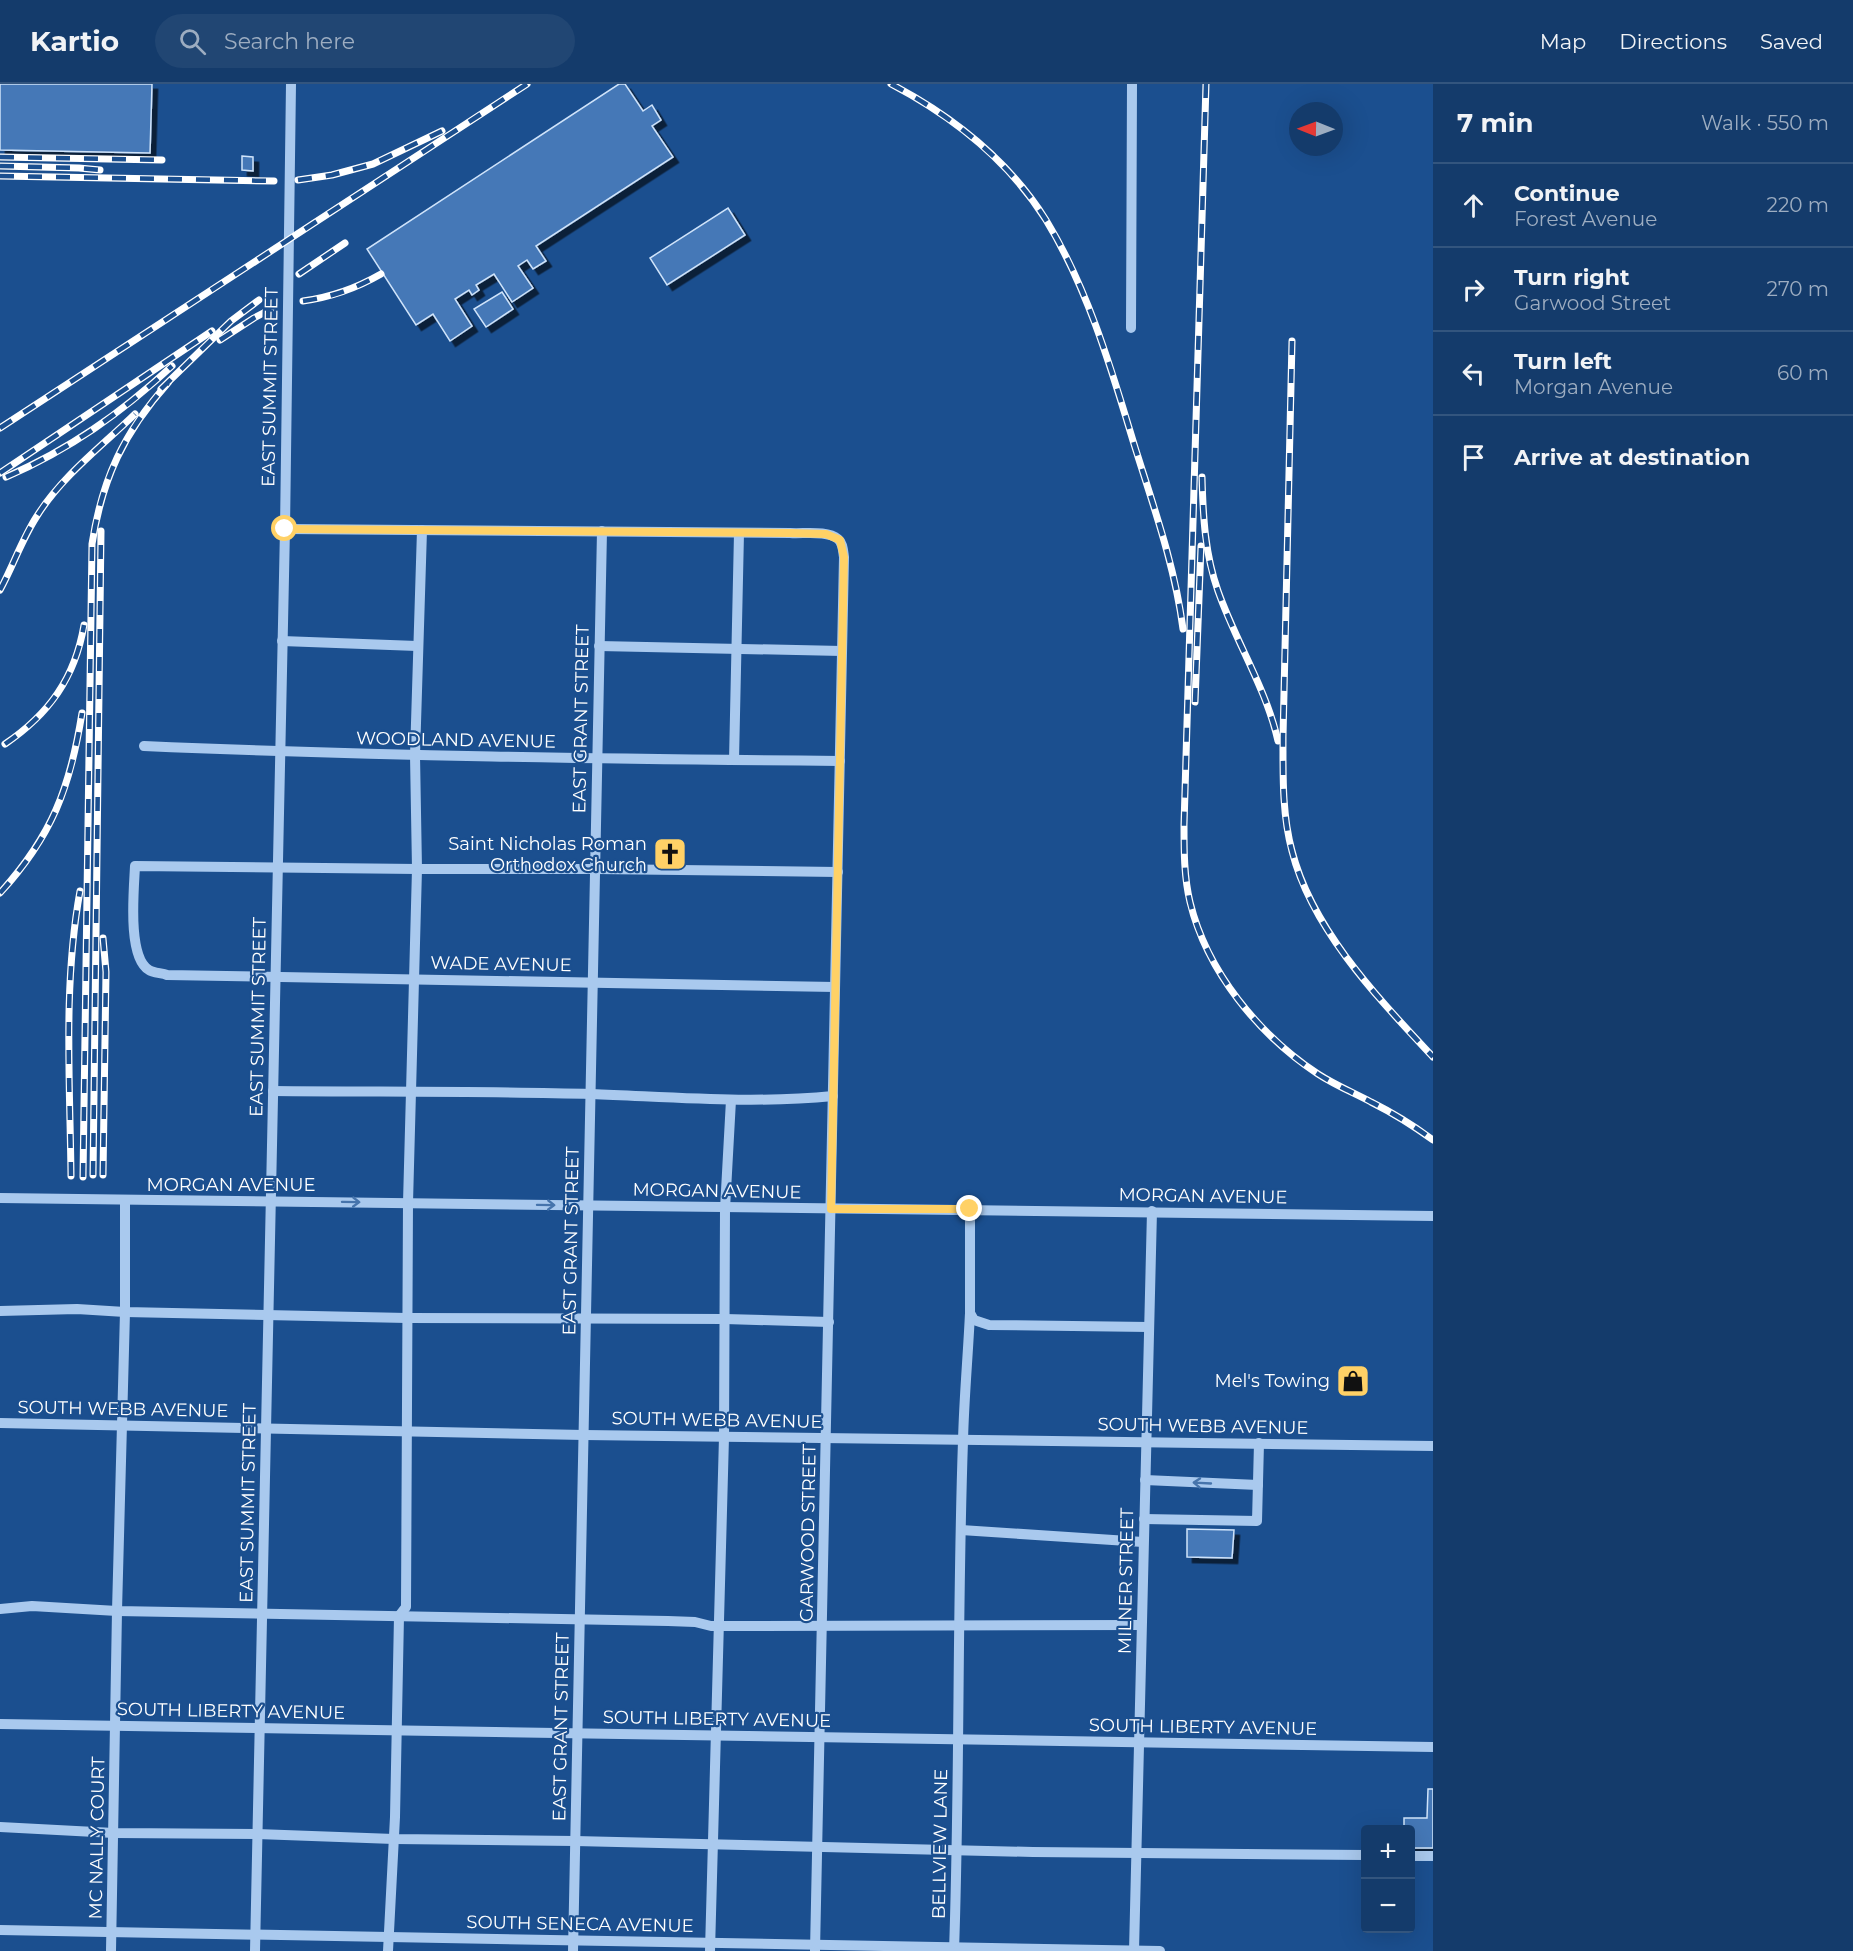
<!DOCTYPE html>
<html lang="en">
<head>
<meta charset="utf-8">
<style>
  :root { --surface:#143b6b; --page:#214673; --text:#f1f3f6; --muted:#9dadc1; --line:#33557e }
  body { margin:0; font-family:Montserrat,sans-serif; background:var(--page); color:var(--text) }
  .controls { position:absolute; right:18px; bottom:18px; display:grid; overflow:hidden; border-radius:6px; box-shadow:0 6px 24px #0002 }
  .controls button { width:54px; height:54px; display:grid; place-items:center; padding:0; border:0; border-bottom:2px solid var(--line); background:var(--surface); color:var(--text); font:30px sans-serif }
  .compass { position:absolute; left:1289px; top:18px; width:54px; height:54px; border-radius:50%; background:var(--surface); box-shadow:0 6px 24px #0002; rotate:271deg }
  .stop { position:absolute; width:18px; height:18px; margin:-14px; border:4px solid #ffd166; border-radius:50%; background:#fff }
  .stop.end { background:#ffd166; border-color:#fff; box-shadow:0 2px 6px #0008 }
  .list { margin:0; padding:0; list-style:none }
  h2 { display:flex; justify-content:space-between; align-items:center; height:78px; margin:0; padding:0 24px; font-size:26px }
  h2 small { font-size:20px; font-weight:400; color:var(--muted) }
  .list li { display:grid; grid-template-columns:39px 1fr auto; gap:18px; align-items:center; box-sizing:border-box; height:84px; padding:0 24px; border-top:2px solid var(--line) }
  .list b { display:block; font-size:22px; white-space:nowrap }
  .list p { margin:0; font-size:20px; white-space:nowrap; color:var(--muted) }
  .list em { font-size:20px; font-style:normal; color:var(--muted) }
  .icon { flex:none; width:33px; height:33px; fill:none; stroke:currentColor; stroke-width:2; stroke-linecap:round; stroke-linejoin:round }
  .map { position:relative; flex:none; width:1433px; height:1867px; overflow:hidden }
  header { display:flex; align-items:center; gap:36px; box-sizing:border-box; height:84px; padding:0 30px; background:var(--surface); border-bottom:2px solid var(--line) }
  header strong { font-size:28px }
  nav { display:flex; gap:33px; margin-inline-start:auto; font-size:21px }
  .search { width:420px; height:54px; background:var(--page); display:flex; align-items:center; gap:15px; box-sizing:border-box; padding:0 21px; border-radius:33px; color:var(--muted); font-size:22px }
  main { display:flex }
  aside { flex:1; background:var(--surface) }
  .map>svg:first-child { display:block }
  .building { fill:#4478b7; stroke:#cfe3fa; stroke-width:1.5; filter:url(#shadow) }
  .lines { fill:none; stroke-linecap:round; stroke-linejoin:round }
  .minor { stroke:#a9c9ee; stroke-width:10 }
  .rail-casing { stroke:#fff; stroke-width:7 }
  .rail { stroke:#1b4f8f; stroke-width:4.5; stroke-dasharray:14; stroke-linecap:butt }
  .oneway { stroke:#4674ac }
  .route { stroke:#ffd166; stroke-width:8 }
  .labels { text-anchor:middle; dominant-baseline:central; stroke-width:4.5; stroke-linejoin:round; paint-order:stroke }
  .street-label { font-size:18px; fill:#fff; stroke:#1b4f8f }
  .poi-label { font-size:18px; fill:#fff; stroke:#1b4f8f; text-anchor:end }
</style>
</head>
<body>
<header>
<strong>Kartio</strong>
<div class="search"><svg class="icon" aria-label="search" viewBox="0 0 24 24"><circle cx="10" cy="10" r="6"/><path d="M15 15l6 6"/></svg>Search here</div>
<nav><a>Map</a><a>Directions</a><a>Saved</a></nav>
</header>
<main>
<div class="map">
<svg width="1433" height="1867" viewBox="0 0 1433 1867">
  <defs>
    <filter id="shadow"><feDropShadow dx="5.5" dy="5.5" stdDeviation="0" flood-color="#0009"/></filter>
  </defs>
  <rect width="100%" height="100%" fill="#1b4f8f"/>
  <!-- building -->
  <g class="building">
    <polygon points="0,0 152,0 150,69 0,66"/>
    <polygon points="619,0 625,0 643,27 652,21 661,36 652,42 673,73 536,162 546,177 533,185 527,176 518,182 533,204 512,218 494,190 476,201 479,206 472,211 469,206 455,215 472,242 450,257 433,230 416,241 367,165"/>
    <polygon points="242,72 253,73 253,87 242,86"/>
    <polygon points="728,124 745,151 667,201 650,174"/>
    <polygon points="502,208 513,225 486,243 474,225"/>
    <polygon points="1187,1445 1234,1446 1232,1474 1187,1473"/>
    <polygon points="1428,1705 1433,1705 1433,1764 1410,1764 1410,1746 1404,1746 1404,1734 1427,1734"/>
  </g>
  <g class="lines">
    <!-- minor -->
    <g class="minor">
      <polyline points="1131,244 1132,0"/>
      <path d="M285,445L790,449C804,450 827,446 838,455C843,459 843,467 844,473L815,1867"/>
      <path d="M422,446L415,671L417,785L135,782C134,805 127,873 149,886C153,889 162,889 167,891L835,903"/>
      <polyline points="282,557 417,562"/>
      <polyline points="599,562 842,567"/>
      <path d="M144,662C376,672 608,675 840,677"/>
      <polyline points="734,676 739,449"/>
      <path d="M273,1007C380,1008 486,1007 592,1010C673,1013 753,1020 833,1012"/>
      <polyline points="0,1114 1433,1132"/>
      <polyline points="125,1116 125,1228 407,1234 725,1235 829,1238"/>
      <polyline points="970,1125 970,1229 974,1236 989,1241 1149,1243"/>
      <polyline points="0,1227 77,1225 125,1228 117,1527 111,1867"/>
      <polyline points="0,1339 584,1351 1433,1362"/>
      <polyline points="1145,1396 1258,1401"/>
      <polyline points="1144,1435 1257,1437 1259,1359"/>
      <polyline points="961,1446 1143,1458"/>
      <polyline points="0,1525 32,1522 117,1527 668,1537 695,1538 711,1542 1141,1541"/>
      <polyline points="0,1640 1433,1663"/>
      <polyline points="0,1743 114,1749 257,1750 394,1755 575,1757 1033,1768 1366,1771"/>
      <polyline points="1410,1772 1433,1772"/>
      <polyline points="0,1846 1160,1867"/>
      <polyline points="255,1867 285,445 291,0"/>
      <polyline points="388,1867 395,1733 399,1532 406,1523 408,1119 417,785 595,785 838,788"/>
      <polyline points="573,1867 602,447"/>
      <polyline points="710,1867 724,1353 725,1125 731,1016"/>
      <path d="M954,1867C960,1697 957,1527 963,1357C964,1314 968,1272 970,1229"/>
      <polyline points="1134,1867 1152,1127"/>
    </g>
    <!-- rail casing -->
    <g class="rail-casing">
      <g id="rail">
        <path d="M891,0C952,32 1009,77 1046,136C1088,205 1111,284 1134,360C1153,421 1175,482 1183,545"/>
        <path d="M1206,0L1184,741C1184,767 1184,793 1190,818C1207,888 1259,951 1318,990C1335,1001 1354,1009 1371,1018C1393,1029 1414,1042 1433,1056"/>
        <polyline points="0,73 162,76"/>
        <polyline points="0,82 79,84 100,86"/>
        <polyline points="0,92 274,97"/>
        <polyline points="298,96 332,91 373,80 442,47"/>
        <polyline points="299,190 345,159"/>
        <path d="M303,217C332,213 355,205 381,190"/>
        <polyline points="220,256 254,234 271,225"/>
        <path d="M1292,257L1283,653C1283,691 1282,730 1292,767C1312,846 1379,915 1433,973"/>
        <polyline points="161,305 231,237 259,216"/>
        <polyline points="0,344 527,0"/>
        <polyline points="0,389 212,247"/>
        <path d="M6,393C70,365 120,330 172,282"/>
        <path d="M1202,393C1203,433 1205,470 1218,507C1236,558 1266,604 1278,657"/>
        <path d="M0,506C13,482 22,455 37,432C62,392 102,362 135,330"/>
        <polyline points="1195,618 1201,462"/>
        <path d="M5,660C49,630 75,594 84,541"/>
        <path d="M0,809C52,752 70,704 82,629"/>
        <polyline points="93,1091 101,447"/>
        <polyline points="103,1091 106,888 103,854"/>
        <path d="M71,1092C70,997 63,901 80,807"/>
        <path d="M83,1093L92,460C102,395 124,348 168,299"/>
      </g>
    </g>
    <!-- rail -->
    <use href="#rail" class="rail"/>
  </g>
  <!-- one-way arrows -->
  <defs><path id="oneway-shaft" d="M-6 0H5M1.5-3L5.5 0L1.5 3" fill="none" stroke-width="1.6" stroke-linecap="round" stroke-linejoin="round" transform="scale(1.5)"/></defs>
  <g class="oneway">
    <use href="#oneway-shaft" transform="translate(351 1118) rotate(1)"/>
    <use href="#oneway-shaft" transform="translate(546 1121) rotate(1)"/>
    <use href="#oneway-shaft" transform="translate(1202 1399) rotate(-177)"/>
  </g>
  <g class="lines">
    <!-- route -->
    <polyline class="route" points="285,445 790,449 826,450 840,456 844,473 831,1125 970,1125"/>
  </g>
  <!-- icons -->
  <defs>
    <g id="church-square" transform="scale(1.725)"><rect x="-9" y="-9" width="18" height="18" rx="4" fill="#ffd166" stroke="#1b4f8f"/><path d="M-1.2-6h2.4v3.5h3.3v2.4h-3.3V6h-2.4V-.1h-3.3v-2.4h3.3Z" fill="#111"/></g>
    <g id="shop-square" transform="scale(1.725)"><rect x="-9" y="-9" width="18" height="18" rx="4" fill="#ffd166" stroke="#1b4f8f"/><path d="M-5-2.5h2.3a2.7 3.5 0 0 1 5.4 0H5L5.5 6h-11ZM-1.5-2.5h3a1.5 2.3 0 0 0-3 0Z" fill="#111"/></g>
  </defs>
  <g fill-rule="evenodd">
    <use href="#church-square" x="670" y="770"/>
    <use href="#shop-square" x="1353" y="1297"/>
  </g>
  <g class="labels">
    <!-- street labels -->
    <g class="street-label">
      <text transform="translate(270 303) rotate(-89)">EAST SUMMIT STREET</text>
      <text transform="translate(581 635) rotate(-89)">EAST GRANT STREET</text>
      <text transform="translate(456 656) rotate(1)">WOODLAND AVENUE</text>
      <text transform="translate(501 880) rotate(1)">WADE AVENUE</text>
      <text transform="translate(258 933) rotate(-89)">EAST SUMMIT STREET</text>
      <text x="231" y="1101">MORGAN AVENUE</text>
      <text transform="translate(717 1107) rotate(1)">MORGAN AVENUE</text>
      <text transform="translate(1203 1112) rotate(1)">MORGAN AVENUE</text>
      <text transform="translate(571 1157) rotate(-89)">EAST GRANT STREET</text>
      <text transform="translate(123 1325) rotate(1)">SOUTH WEBB AVENUE</text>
      <text transform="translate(717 1336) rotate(1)">SOUTH WEBB AVENUE</text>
      <text transform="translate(1203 1342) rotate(1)">SOUTH WEBB AVENUE</text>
      <text transform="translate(248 1419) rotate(-89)">EAST SUMMIT STREET</text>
      <text transform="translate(808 1449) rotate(-89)">GARWOOD STREET</text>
      <text transform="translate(1126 1497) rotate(-89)">MILNER STREET</text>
      <text transform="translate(231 1627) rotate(1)">SOUTH LIBERTY AVENUE</text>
      <text transform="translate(717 1635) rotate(1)">SOUTH LIBERTY AVENUE</text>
      <text transform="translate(561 1643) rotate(-89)">EAST GRANT STREET</text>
      <text transform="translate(1203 1643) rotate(1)">SOUTH LIBERTY AVENUE</text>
      <text transform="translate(97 1754) rotate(-89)">MC NALLY COURT</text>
      <text transform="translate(940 1760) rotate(-89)">BELLVIEW LANE</text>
      <text transform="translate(580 1840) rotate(1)">SOUTH SENECA AVENUE</text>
    </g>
    <!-- poi labels -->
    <g class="poi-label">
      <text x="647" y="760">Saint Nicholas Roman<tspan x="647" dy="21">Orthodox Church</tspan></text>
      <text x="1330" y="1297">Mel's Towing</text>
    </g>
  </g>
</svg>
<div class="controls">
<button>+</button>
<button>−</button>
</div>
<svg class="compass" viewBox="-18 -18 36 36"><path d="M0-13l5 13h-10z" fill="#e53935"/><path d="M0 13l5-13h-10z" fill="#9dadc1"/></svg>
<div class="stop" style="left:285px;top:445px"></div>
<div class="stop end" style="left:970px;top:1125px"></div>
</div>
<aside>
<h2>7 min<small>Walk · 550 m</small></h2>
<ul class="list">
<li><svg class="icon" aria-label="ahead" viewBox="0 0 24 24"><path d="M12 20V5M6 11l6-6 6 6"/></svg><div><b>Continue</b><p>Forest Avenue</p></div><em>220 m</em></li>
<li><svg class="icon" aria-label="right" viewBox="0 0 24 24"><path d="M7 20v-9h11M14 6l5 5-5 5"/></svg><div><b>Turn right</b><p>Garwood Street</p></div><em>270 m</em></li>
<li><svg class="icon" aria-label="left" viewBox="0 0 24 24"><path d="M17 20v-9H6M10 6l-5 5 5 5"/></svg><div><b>Turn left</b><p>Morgan Avenue</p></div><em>60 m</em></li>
<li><svg class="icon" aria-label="arrive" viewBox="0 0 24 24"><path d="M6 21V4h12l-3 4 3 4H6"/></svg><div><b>Arrive at destination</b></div></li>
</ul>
</aside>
</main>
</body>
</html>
